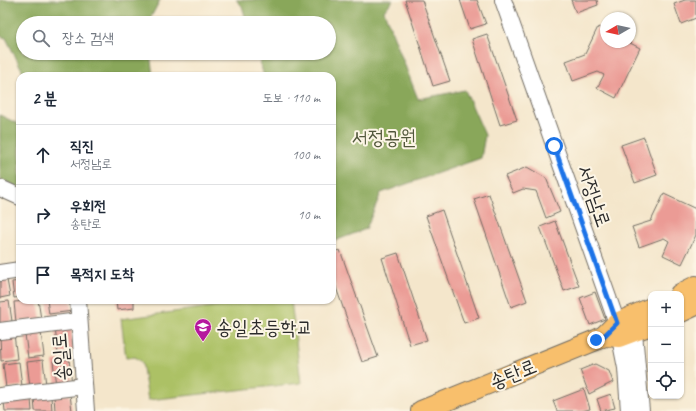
<!DOCTYPE html>
<html lang="ko">
<head>
<meta charset="utf-8">
<style>
  :root { --surface:#fff; --page:#f2f2f3; --text:#1f2937; --muted:#747a83; --line:#e0e1e3 }
  body { margin:0; font-family:Caveat,"Poor Story",sans-serif; background:var(--page); color:var(--text) }
  .controls { position:absolute; right:12px; bottom:12px; display:grid; overflow:hidden; border-radius:8px; box-shadow:0 1px 3px #0004 }
  .controls button { width:36px; height:36px; display:grid; place-items:center; padding:0; border:0; border-bottom:1px solid var(--line); background:var(--surface); color:var(--text); font:20px sans-serif }
  .compass { position:absolute; left:600px; top:12px; width:36px; height:36px; border-radius:50%; background:var(--surface); box-shadow:0 1px 3px #0004; rotate:261deg }
  .stop { position:absolute; width:12px; height:12px; margin:-9px; border:3px solid #1a73e8; border-radius:50%; background:#fff }
  .stop.end { background:#1a73e8; border-color:#fff; box-shadow:0 1px 4px #0008 }
  .list { margin:0; padding:0; list-style:none }
  h2 { display:flex; justify-content:space-between; align-items:center; height:52px; margin:0; padding:0 16px; font-size:17px }
  h2 small { font-size:13px; font-weight:400; color:var(--muted) }
  .list li { display:grid; grid-template-columns:26px 1fr auto; gap:12px; align-items:center; box-sizing:border-box; height:60px; padding:0 16px; border-top:1px solid var(--line) }
  .list b { display:block; font-size:15px; white-space:nowrap }
  .list p { margin:0; font-size:13px; white-space:nowrap; color:var(--muted) }
  .list em { font-size:13px; font-style:normal; color:var(--muted) }
  .icon { flex:none; width:22px; height:22px; fill:none; stroke:currentColor; stroke-width:2; stroke-linecap:round; stroke-linejoin:round }
  .map { position:relative; flex:none; width:696px; height:411px; overflow:hidden }
  .search { position:absolute; background:var(--surface); box-shadow:0 1px 3px #0004; left:16px; top:16px; width:320px; height:44px; display:flex; align-items:center; gap:10px; box-sizing:border-box; padding:0 14px; border-radius:22px; color:var(--muted); font-size:15px }
  .panel { position:absolute; background:var(--surface); box-shadow:0 1px 3px #0004; left:16px; top:72px; width:320px; height:232px; border-radius:12px }
  .map>svg:first-child { display:block }
  .green { fill:#acc165; stroke:#6c7648 }
  .forest { fill:#89a75a; stroke:#5a6942 }
  .building { fill:#eb9b95 }
  .lines { fill:none; stroke-linecap:round; stroke-linejoin:round }
  .minor-casing { stroke:#716c63; stroke-width:18 }
  .major-casing { stroke:#716c63; stroke-width:22 }
  .minor { stroke:#fff; stroke-width:16 }
  .major { stroke:#f8bf6c; stroke-width:20 }
  .route { stroke:#1a73e8; stroke-width:5 }
  .labels { text-anchor:middle; dominant-baseline:central; stroke-width:4; stroke-linejoin:round; paint-order:stroke }
  .park-label { font-size:20px; fill:#52583c; stroke:#fcf5e5 }
  .street-label { font-size:20px; fill:#2b2b2b; stroke:#fcf5e5 }
  .poi-label { font-size:20px; fill:#2b2b2b; stroke:#fcf5e5; text-anchor:start }
</style>
</head>
<body>
<div class="map">
<svg width="696" height="411" viewBox="0 0 696 411">
  <rect width="100%" height="100%" fill="#fcf5e5"/>
  <filter id="ink" filterUnits="userSpaceOnUse"><feTurbulence type="fractalNoise" baseFrequency=".025" numOctaves="2"/><feDisplacementMap in="SourceGraphic" scale="8" xChannelSelector="R" yChannelSelector="G"/><feConvolveMatrix kernelMatrix="1 2 1 2 8 2 1 2 1" color-interpolation-filters="sRGB"/></filter>
  <filter id="wash" filterUnits="userSpaceOnUse"><feTurbulence type="fractalNoise" baseFrequency=".012" numOctaves="4" result="noise"/><feDisplacementMap in="SourceGraphic" scale="16" xChannelSelector="R" yChannelSelector="G"/><feGaussianBlur stdDeviation="0.9" result="paint"/><feColorMatrix in="noise" values="0 0 0 0 0 0 0 0 0 0 0 0 0 0 0 0 0 1.4 0 .05"/><feComposite in="paint" operator="in"/></filter>
  <g filter="url(#wash)">
    <rect width="100%" height="100%" fill="#f4e6cb"/>
    <!-- green -->
    <polygon class="green" points="263,300 291,300 301,383 148,400 142,362 135,357 126,358 121,319"/>
    <!-- forest -->
    <g class="forest">
      <polygon points="0,0 160,0 148,23 23,23 23,53 150,53 153,76 25,76 6,38 0,36"/>
      <polygon points="236,0 393,0 384,11 418,99 465,90 485,135 481,158 381,193 366,229 332,242 332,76 264,76 257,53 329,53 329,23 247,23 242,6"/>
      <polygon points="0,115 20,125 20,188 0,179"/>
    </g>
    <g id="blocks">
      <!-- building -->
      <g class="building">
        <polygon points="405,0 422,0 450,81 433,86"/>
        <polygon points="460,0 477,0 486,24 470,29"/>
        <polygon points="571,0 597,0 598,5 576,13"/>
        <polygon points="685,0 696,0 696,18 681,24 674,4"/>
        <polygon points="598,27 606,31 606,42 628,42 640,48 616,98 597,88 604,75 598,72 573,81 566,61 585,54"/>
        <polygon points="487,34 517,120 500,125 472,39"/>
        <polygon points="644,137 657,175 635,183 621,145"/>
        <polygon points="527,167 546,178 560,212 546,218 536,191 523,189 513,193 505,176"/>
        <polygon points="489,194 527,301 511,307 474,199"/>
        <polygon points="664,194 696,209 696,235 682,264 663,255 669,241 664,238 639,247 632,227 651,221"/>
        <polygon points="442,210 479,318 464,323 426,216"/>
        <polygon points="555,221 579,286 564,291 540,227"/>
        <polygon points="340,250 378,357 362,362 332,276 332,252"/>
        <polygon points="398,253 427,340 410,345 382,258"/>
        <polygon points="7,280 10,296 0,298 0,281"/>
        <polygon points="20,281 20,297 14,298 12,282"/>
        <polygon points="595,292 605,319 590,325 580,298"/>
        <polygon points="38,300 41,319 16,322 14,302"/>
        <polygon points="47,300 71,300 73,311 49,314"/>
        <polygon points="116,300 134,300 134,308 117,310"/>
        <polygon points="9,301 12,321 0,323 0,302"/>
        <polygon points="71,326 74,351 58,353 55,328"/>
        <polygon points="41,332 44,356 28,358 25,334"/>
        <polygon points="14,334 17,359 1,361 0,336"/>
        <polygon points="69,359 72,384 56,386 53,361"/>
        <polygon points="43,360 46,385 30,387 27,362"/>
        <polygon points="19,362 22,386 6,388 3,364"/>
        <polygon points="595,364 609,371 613,382 589,394 580,370"/>
        <polygon points="584,389 590,409 582,411 557,411 553,401"/>
        <polygon points="70,394 72,411 55,411 54,396"/>
        <polygon points="611,394 615,408 601,411 597,399"/>
        <polygon points="51,396 52,411 35,411 34,398"/>
        <polygon points="31,399 32,411 5,411 4,402"/>
      </g>
    </g>
  </g>
  <g filter="url(#ink)">
    <use href="#blocks" fill-opacity="0" stroke="#716c63" stroke-width="1"/>
    <g class="lines">
      <!-- minor casing -->
      <g class="minor-casing">
        <g id="minor">
          <polyline points="503,0 617,323 626,368 629,411"/>
          <polyline points="0,188 20,197"/>
          <polyline points="0,273 20,270"/>
          <polyline points="78,300 86,411"/>
          <polyline points="631,321 634,333 641,411"/>
          <polyline points="0,331 79,321"/>
          <polyline points="0,396 84,386"/>
        </g>
      </g>
      <!-- major casing -->
      <g class="major-casing">
        <g id="major">
          <polyline points="680,294 696,286"/>
          <polyline points="681,312 696,305"/>
          <polyline points="604,336 619,337 651,325"/>
          <polyline points="421,411 596,340 604,336 617,323 651,308"/>
        </g>
      </g>
      <!-- minor -->
      <use href="#minor" class="minor"/>
      <!-- major -->
      <use href="#major" class="major"/>
    </g>
  </g>
  <g class="lines" filter="url(#ink)">
    <!-- route -->
    <polyline class="route" points="554,146 617,323 604,336 596,340"/>
  </g>
  <!-- icons -->
  <defs>
    <g id="school-pin" transform="scale(0.9)"><path d="M0 17L-7.5 6A9.5 9.5 0 1 1 7.5 6Z" fill="#b5179e" stroke="#fcf5e5"/><path d="M0-5L7-2L0 1L-7-2ZM-4 1L0 2.5L4 1V4Q0 6-4 4Z" fill="#fff"/></g>
  </defs>
  <g fill-rule="evenodd">
    <use href="#school-pin" x="203" y="327"/>
  </g>
  <g class="labels">
    <!-- park labels -->
    <g class="park-label">
      <text x="384" y="137">서정공원</text>
    </g>
    <!-- street labels -->
    <g class="street-label">
      <text transform="translate(594 196) rotate(71)">서정남로</text>
      <text transform="translate(61 357) rotate(-95)">송일로</text>
      <text transform="translate(513 374) rotate(-22)">송탄로</text>
    </g>
    <!-- poi labels -->
    <g class="poi-label">
      <text x="216" y="327">송일초등학교</text>
    </g>
  </g>
</svg>
<div class="controls">
<button>+</button>
<button>−</button>
<button><svg class="icon" aria-label="locate" viewBox="0 0 24 24"><circle cx="12" cy="12" r="6"/><path d="M12 2v4M12 18v4M2 12h4M18 12h4"/></svg></button>
</div>
<svg class="compass" viewBox="-18 -18 36 36"><path d="M0-13l5 13h-10z" fill="#e53935"/><path d="M0 13l5-13h-10z" fill="#747a83"/></svg>
<div class="stop" style="left:554px;top:146px"></div>
<div class="stop end" style="left:596px;top:340px"></div>
<div class="search"><svg class="icon" aria-label="search" viewBox="0 0 24 24"><circle cx="10" cy="10" r="6"/><path d="M15 15l6 6"/></svg>장소 검색</div>
<section class="panel">
<h2>2 분<small>도보 · 110 m</small></h2>
<ul class="list">
<li><svg class="icon" aria-label="ahead" viewBox="0 0 24 24"><path d="M12 20V5M6 11l6-6 6 6"/></svg><div><b>직진</b><p>서정남로</p></div><em>100 m</em></li>
<li><svg class="icon" aria-label="right" viewBox="0 0 24 24"><path d="M7 20v-9h11M14 6l5 5-5 5"/></svg><div><b>우회전</b><p>송탄로</p></div><em>10 m</em></li>
<li><svg class="icon" aria-label="arrive" viewBox="0 0 24 24"><path d="M6 21V4h12l-3 4 3 4H6"/></svg><div><b>목적지 도착</b></div></li>
</ul>
</section>
</div>
</body>
</html>
